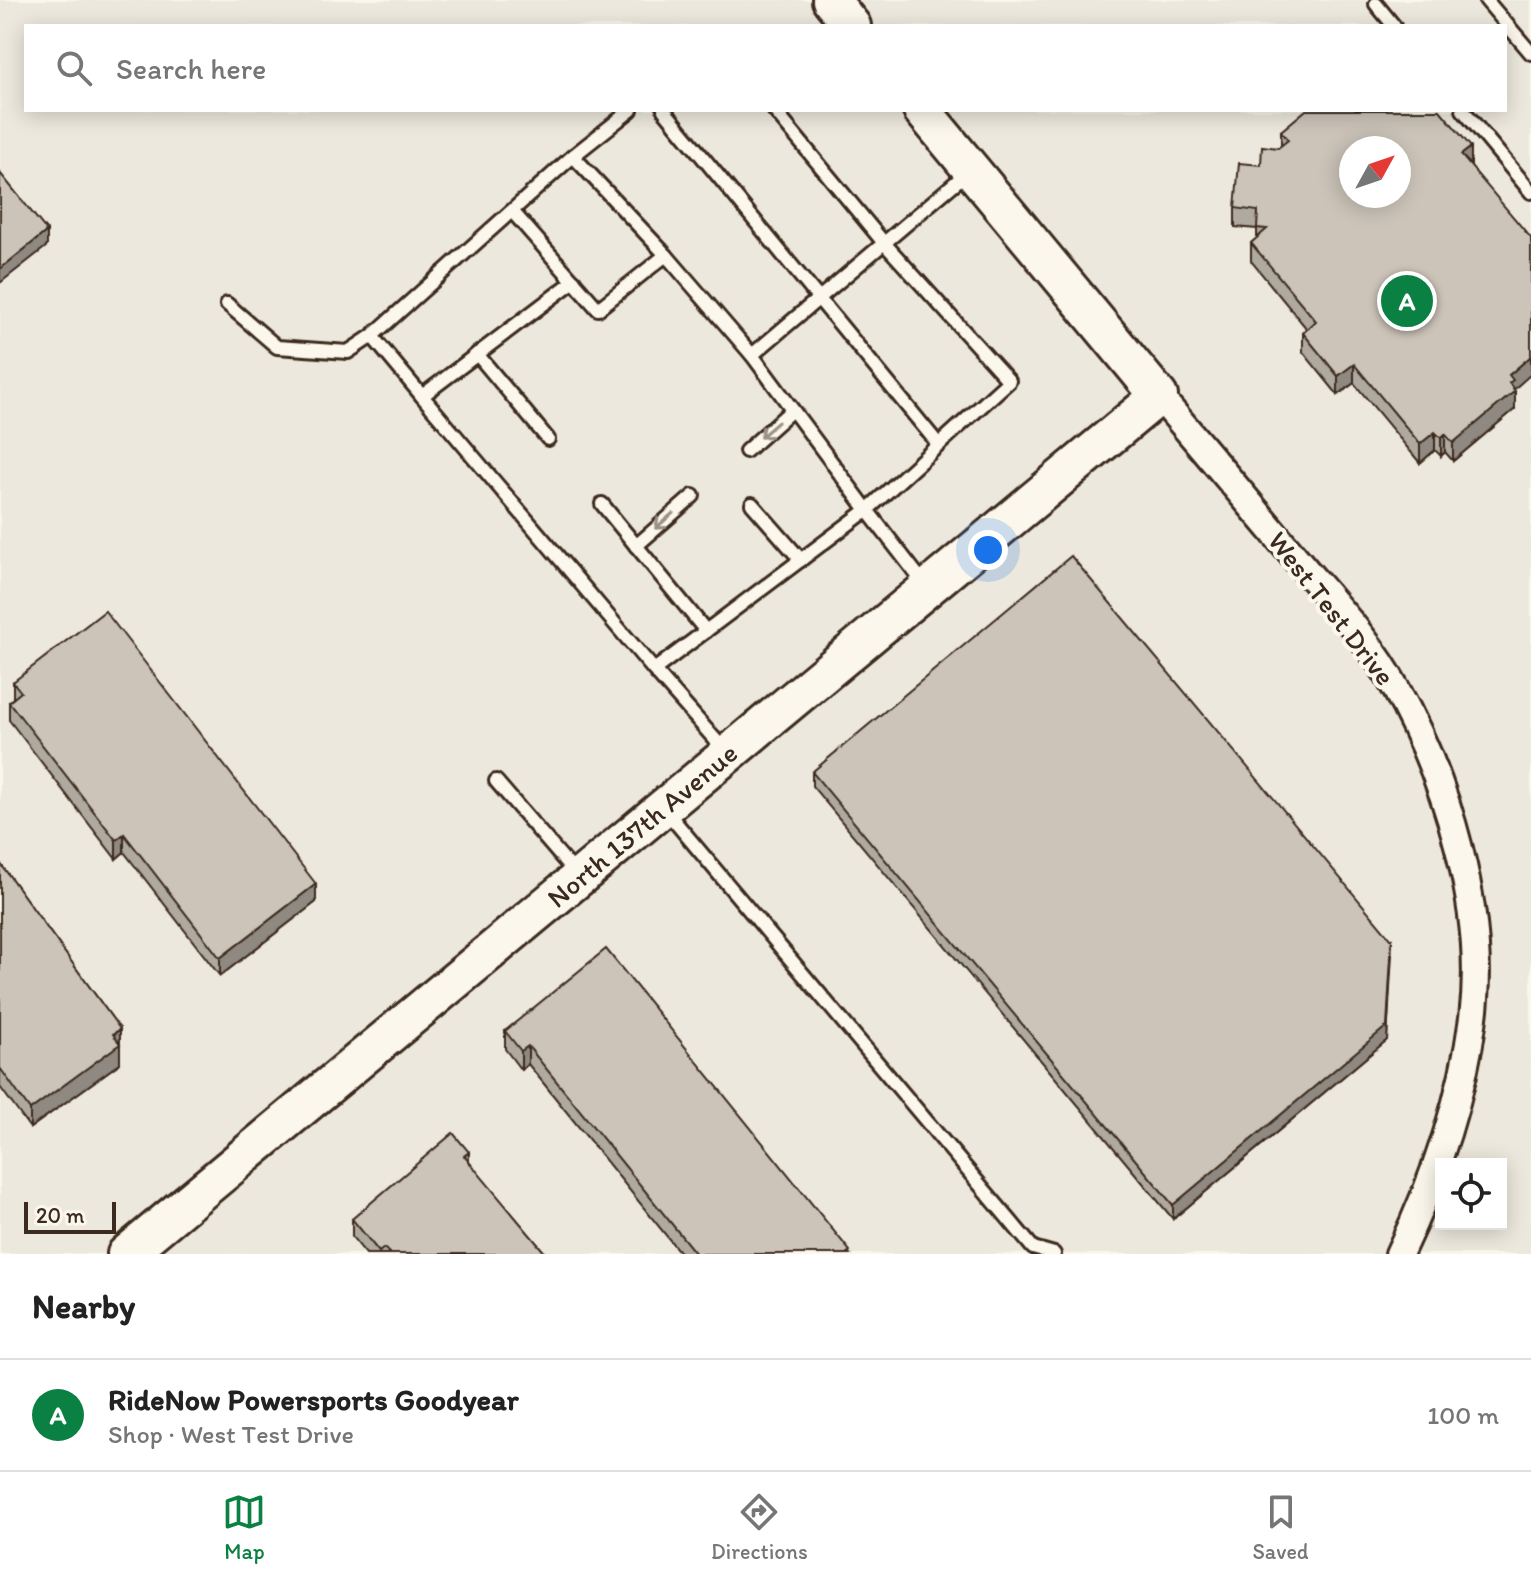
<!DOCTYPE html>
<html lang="en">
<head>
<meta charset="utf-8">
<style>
  :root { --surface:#fff; --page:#f6f6f6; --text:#222; --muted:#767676; --line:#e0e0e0; --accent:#0b8043 }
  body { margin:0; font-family:Itim,sans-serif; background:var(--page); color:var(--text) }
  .controls { position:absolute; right:24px; bottom:24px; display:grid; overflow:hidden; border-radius:0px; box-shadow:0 4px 20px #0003 }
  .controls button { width:72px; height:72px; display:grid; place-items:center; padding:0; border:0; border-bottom:2px solid var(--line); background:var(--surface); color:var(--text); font:40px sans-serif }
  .compass { position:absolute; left:1339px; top:136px; width:72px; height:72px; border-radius:50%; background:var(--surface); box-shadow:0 4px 20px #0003; rotate:50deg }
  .scale { position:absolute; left:24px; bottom:20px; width:92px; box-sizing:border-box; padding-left:8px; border:4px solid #3b2a1e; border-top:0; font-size:22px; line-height:28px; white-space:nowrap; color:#3b2a1e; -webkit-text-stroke:6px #fbf7ec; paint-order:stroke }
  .you { position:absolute; left:988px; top:550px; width:28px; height:28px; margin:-20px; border:6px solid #fff; border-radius:50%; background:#1a73e8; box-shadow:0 0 0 12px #1a73e833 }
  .badge { display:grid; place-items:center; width:52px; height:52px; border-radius:50%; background:var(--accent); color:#fff; font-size:26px; font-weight:700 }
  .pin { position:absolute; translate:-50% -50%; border:4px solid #fff; box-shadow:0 2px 8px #0006 }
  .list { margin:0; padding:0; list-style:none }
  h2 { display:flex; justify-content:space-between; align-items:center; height:104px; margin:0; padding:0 32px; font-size:34px }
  h2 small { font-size:26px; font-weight:400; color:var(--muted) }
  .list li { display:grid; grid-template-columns:52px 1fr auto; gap:24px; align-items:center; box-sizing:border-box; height:112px; padding:0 32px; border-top:2px solid var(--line) }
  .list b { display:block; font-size:30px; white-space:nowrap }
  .list p { margin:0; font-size:26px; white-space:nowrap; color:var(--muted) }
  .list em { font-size:26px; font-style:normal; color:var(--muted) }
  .icon { flex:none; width:44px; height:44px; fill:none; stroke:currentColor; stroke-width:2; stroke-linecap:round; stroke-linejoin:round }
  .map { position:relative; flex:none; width:1531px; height:1254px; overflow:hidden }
  .search { position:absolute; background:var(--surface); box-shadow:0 4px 20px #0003; left:24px; right:24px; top:24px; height:88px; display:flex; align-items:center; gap:20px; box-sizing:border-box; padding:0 28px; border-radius:0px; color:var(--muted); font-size:30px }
  .sheet { height:216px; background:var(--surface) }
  nav { display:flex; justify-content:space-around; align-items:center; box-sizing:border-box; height:112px; border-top:2px solid var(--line); background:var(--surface); font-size:22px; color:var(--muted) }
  nav a { display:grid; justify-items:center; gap:4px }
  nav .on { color:var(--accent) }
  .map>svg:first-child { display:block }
  .built { fill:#ede8dd; fill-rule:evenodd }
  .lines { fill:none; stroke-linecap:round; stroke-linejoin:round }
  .lane-casing { stroke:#3b2a1e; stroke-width:18 }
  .street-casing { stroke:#3b2a1e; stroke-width:32 }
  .secondary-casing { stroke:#3b2a1e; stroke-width:42 }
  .lane { stroke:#fbf7ec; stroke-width:12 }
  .street { stroke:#fbf7ec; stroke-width:26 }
  .secondary { stroke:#fbf7ec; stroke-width:36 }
  .wall { fill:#afa99f; stroke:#3b2a1e; stroke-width:2 }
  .shaded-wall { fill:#8f8982; stroke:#3b2a1e; stroke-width:2 }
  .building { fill:#ccc4b9; stroke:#3b2a1e; stroke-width:2; fill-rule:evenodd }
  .oneway { stroke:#9b9085 }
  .labels { text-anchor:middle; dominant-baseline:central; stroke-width:8; stroke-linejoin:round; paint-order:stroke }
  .street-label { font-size:28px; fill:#3b2a1e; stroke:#fbf7ec }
</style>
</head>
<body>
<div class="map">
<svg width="1531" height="1254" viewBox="0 0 1531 1254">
  <rect width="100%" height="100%" fill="#fbf7ec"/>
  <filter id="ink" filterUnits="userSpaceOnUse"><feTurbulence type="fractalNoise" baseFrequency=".0125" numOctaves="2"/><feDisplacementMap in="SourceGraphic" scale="16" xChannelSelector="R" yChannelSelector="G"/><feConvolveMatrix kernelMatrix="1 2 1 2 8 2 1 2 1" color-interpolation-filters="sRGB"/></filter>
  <g filter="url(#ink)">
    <!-- built -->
    <path class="built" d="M0,0H1531V1254H0ZM26,26H1505V110H26ZM1351,148H1399V196H1351ZM1441,1164H1501V1224H1441Z"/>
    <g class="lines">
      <!-- lane casing -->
      <g class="lane-casing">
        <g id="lane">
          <polyline points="1486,0 1531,53"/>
          <polyline points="1376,4 1394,26"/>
          <polyline points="631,110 573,156 666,255 752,355 968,172"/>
          <polyline points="664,110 939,445"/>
          <polyline points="774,110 884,243 1009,381 867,510 925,585"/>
          <polyline points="1463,110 1531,192"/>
          <polyline points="512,211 598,309 666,255"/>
          <polyline points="227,304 277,347 348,352 372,336 573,156"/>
          <polyline points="372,336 422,396 574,281"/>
          <polyline points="477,354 548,439"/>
          <polyline points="422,396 654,670"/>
          <polyline points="746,451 792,410"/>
          <polyline points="602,504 706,631"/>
          <polyline points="752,504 801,560"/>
          <polyline points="636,546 693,496"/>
          <polyline points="726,752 654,670 867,510 752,355"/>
          <polyline points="496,781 577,875"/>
          <polyline points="666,811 1033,1248 1054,1254"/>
        </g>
      </g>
      <!-- street casing -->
      <g class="street-casing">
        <path id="street" d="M1159,396C1207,453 1255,510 1303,567C1335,605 1371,643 1395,687C1447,780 1487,912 1473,1018C1462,1101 1435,1179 1399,1254"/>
      </g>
      <!-- secondary casing -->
      <g class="secondary-casing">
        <g id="secondary">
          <polyline points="831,0 852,26"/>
          <polyline points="126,1254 1159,396 922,110"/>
        </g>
      </g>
      <!-- lane -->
      <use href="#lane" class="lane"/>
      <!-- street -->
      <use href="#street" class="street"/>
      <!-- secondary -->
      <use href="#secondary" class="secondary"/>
    </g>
    <!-- wall -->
    <g class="wall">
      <polygon points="1281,131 1470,166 1514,389 1515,409 1453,461 1445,452 1441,456 1435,450 1420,463 1354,383 1338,395 1303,352 1303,333 1307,329 1251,261 1251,243 1257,238 1257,229 1235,227 1235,208 1261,165 1281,146"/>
      <polygon points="13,682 316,902 220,976 124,852 116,859 9,720 9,702 13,698"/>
      <polygon points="812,772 1392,954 1387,1040 1173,1219 812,786"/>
      <polygon points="0,863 120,1029 120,1063 30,1128 0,1087"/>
      <polygon points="505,1031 850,1254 681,1254 528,1064 521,1070 505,1049"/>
      <polygon points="469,1163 546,1254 366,1254 352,1237 352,1219"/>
    </g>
    <!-- shaded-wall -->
    <g class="shaded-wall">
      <polygon points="1471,147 1471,165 1461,155"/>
      <polygon points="47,231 47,246 0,283 0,269"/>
      <polygon points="1531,356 1531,374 1513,390 1515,391 1515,409 1453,461 1453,443 1509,375"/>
      <polygon points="1354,364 1354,383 1338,395 1338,376"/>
      <polygon points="1435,432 1435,450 1420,463 1420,444"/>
      <polygon points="1445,434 1445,452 1441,456 1441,438"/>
      <polygon points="124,834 124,852 116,859 116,840"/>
      <polygon points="316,884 316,902 220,976 220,958"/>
      <polygon points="1392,940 1387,1040 1173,1219 1173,1205"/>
      <polygon points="120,1029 120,1063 30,1128 30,1110"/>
      <polygon points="528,1046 528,1064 521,1070 521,1051"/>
      <polygon points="469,1152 469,1170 464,1156"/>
    </g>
    <!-- building -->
    <g class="building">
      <path d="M1306,110H1440L1471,147L1461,155L1531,238V356L1509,375L1513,380L1509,383L1515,391L1453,443L1445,434L1441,438L1435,432L1420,444L1354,364L1338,376L1303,333L1316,321L1251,243L1267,229L1257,228L1258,211L1235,208L1239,163L1261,165L1262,146L1278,148L1288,140L1281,131ZM1351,148H1399V196H1351Z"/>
      <polygon points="0,173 47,231 0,269"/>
      <polygon points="1071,556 1392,940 1387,1026 1173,1205 812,772"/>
      <polygon points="105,611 316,884 220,958 124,834 116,840 9,702 21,692 13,682"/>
      <polygon points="0,863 120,1029 113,1034 120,1044 30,1110 0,1068"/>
      <polygon points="606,949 850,1251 846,1254 696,1254 528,1046 521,1051 505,1031"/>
      <polygon points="453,1133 469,1152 464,1156 546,1254 390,1254 384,1248 379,1252 352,1219"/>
    </g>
    <!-- one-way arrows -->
    <defs><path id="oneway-shaft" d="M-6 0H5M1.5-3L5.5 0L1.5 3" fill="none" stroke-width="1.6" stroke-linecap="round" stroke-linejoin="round" transform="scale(2)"/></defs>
    <g class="oneway">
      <use href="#oneway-shaft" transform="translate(769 430) rotate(139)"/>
      <use href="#oneway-shaft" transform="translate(664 521) rotate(139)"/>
    </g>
  </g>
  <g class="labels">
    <!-- street labels -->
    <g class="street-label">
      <text transform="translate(1332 608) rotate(52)">West Test Drive</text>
      <text transform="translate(642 825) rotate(-40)">North 137th Avenue</text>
    </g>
  </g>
</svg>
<div class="controls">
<button><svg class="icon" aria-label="locate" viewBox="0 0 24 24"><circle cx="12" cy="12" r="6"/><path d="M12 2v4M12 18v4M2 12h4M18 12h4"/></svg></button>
</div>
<svg class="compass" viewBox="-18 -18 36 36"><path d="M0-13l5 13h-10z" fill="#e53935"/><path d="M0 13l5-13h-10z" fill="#767676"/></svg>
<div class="scale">20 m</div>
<div class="you"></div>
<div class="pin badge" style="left:1407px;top:301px">A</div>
<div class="search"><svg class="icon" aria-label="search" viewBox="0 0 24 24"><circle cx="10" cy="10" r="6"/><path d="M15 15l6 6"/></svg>Search here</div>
</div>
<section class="sheet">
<h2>Nearby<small></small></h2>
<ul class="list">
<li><span class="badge">A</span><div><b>RideNow Powersports Goodyear</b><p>Shop · West Test Drive</p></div><em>100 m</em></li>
</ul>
</section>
<nav>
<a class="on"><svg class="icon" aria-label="map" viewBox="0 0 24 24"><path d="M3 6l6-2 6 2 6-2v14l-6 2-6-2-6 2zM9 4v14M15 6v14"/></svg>Map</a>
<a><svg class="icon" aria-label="directions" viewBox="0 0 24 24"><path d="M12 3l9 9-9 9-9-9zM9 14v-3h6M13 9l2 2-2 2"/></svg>Directions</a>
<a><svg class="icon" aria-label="saved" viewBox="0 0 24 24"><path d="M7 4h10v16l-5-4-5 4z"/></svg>Saved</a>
</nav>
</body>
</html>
